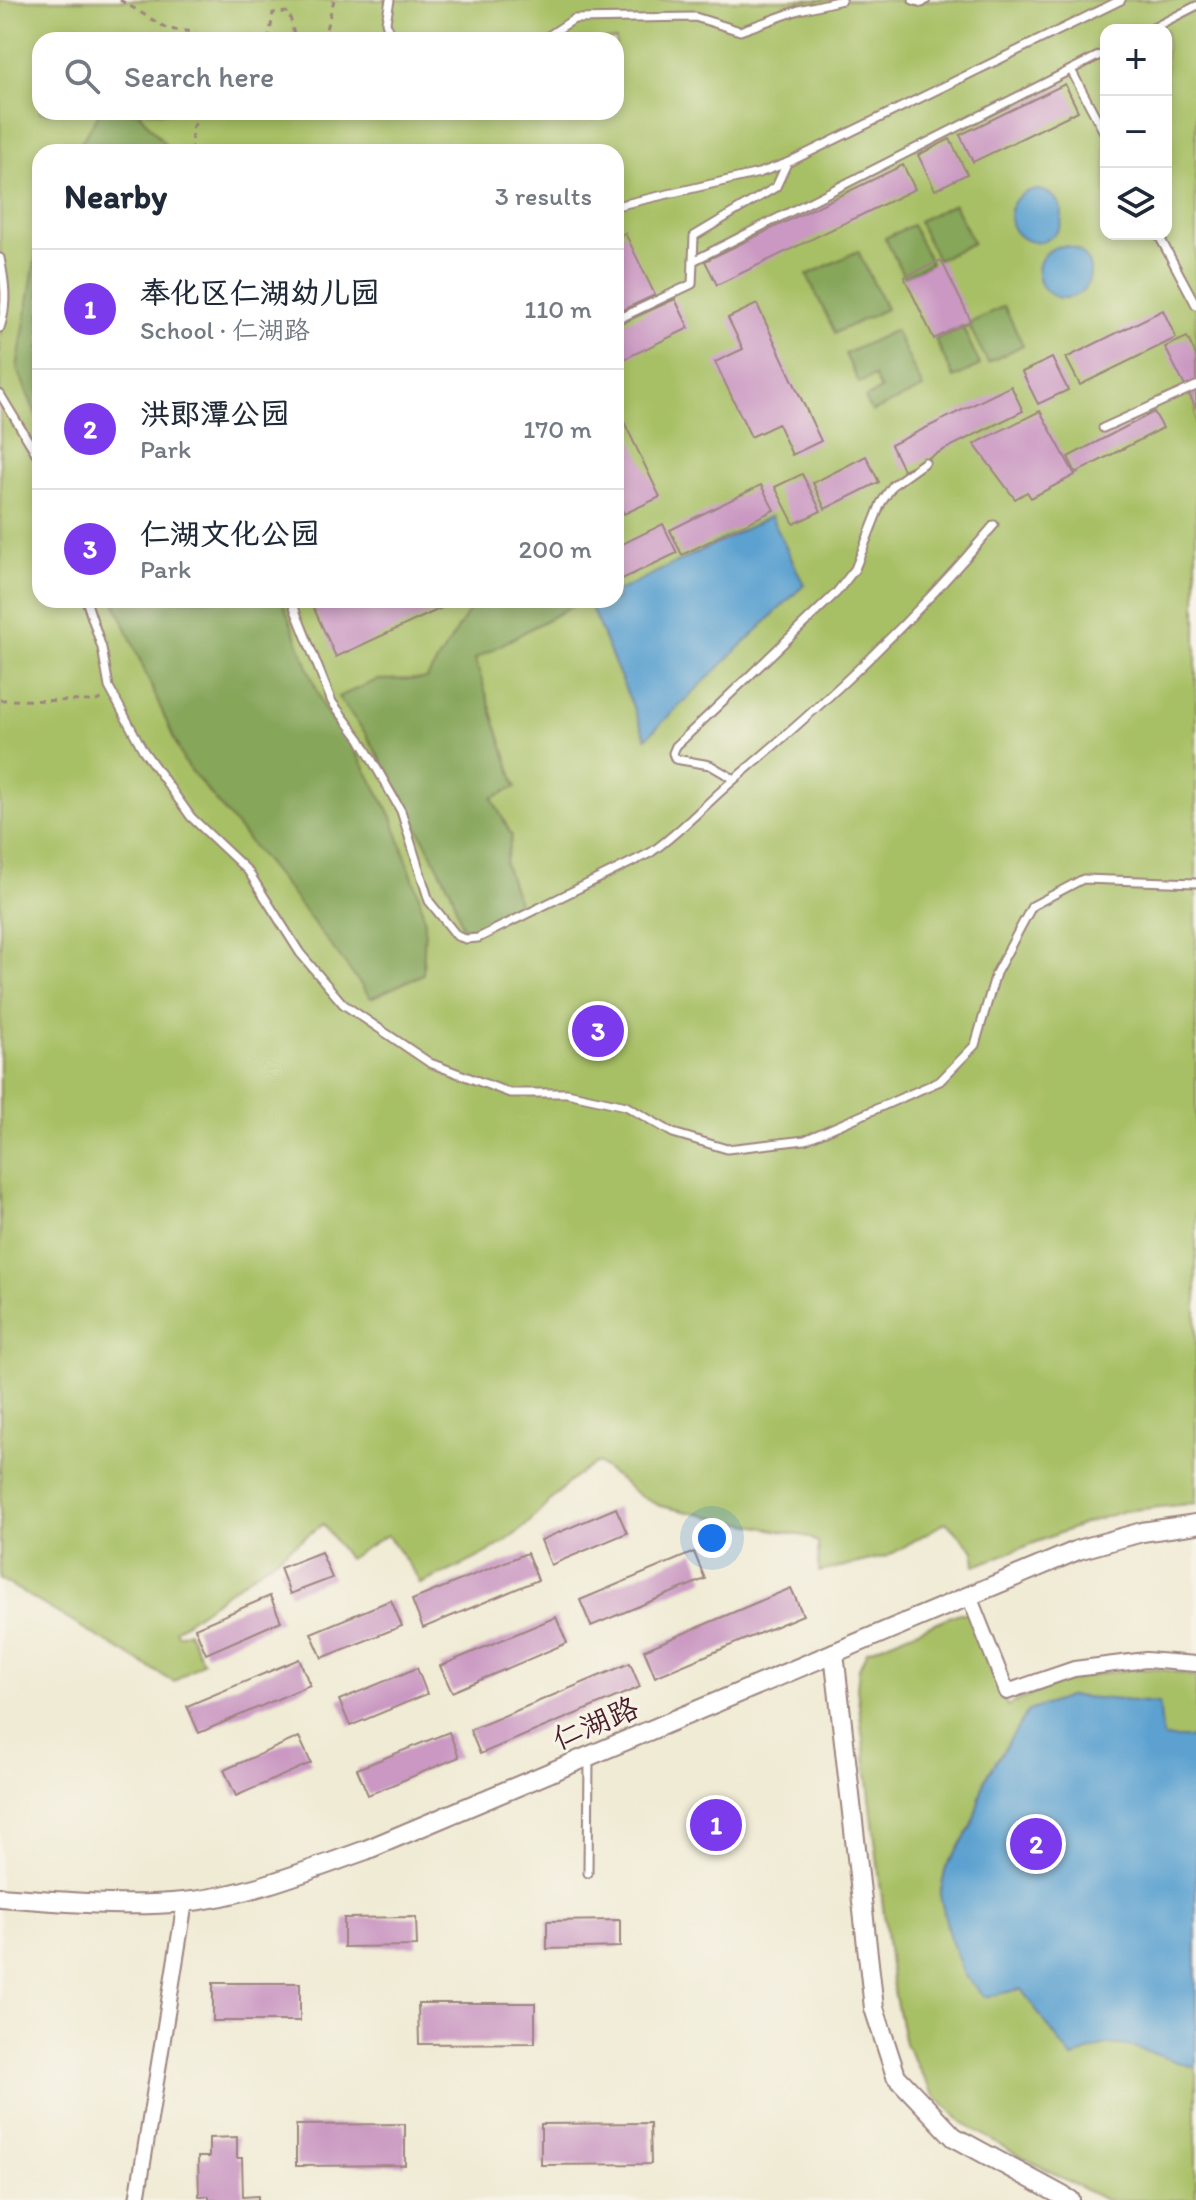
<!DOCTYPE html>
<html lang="en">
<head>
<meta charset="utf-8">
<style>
  :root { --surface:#fff; --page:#f2f2f3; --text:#1f2937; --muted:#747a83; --line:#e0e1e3; --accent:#7c3aed }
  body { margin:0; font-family:Itim,"LXGW WenKai TC",sans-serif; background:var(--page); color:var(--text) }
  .controls { position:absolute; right:24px; top:24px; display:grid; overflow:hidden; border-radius:16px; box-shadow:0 4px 12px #0003 }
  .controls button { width:72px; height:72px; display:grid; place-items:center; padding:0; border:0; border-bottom:2px solid var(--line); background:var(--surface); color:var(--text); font:40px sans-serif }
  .you { position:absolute; left:712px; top:1538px; width:28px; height:28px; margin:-20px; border:6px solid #fff; border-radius:50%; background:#1a73e8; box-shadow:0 0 0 12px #1a73e833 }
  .badge { display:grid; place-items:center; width:52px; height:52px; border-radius:50%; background:var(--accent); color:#fff; font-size:26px; font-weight:700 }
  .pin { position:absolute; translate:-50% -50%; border:4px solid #fff; box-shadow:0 2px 8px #0006 }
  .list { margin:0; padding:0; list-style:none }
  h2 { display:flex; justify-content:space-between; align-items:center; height:104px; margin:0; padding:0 32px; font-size:34px }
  h2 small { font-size:26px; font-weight:400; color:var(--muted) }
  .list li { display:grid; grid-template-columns:52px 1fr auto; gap:24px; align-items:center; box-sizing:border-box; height:120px; padding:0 32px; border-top:2px solid var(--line) }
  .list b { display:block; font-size:30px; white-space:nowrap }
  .list p { margin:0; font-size:26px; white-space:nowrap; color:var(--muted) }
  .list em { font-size:26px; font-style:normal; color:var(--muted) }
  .icon { flex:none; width:44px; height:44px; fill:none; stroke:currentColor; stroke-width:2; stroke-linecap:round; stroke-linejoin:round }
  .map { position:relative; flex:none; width:1196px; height:2200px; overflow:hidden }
  .search { position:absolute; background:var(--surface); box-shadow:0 4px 12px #0003; left:32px; top:32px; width:592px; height:88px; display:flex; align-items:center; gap:20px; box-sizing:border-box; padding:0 28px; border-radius:24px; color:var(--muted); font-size:30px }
  .panel { position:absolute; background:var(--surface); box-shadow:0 4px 12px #0003; left:32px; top:144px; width:592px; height:464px; border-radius:24px }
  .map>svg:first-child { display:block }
  .green { fill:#a8c065; stroke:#797048; stroke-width:2; fill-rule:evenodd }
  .forest { fill:#86a65a; stroke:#686242; stroke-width:2 }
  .water { fill:#5ba1d0; stroke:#52607e; stroke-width:2 }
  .building { fill:#ca98c2 }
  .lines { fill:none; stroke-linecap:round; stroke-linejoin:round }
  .service-casing { stroke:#9d8580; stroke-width:11 }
  .minor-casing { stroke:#9d8580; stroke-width:18 }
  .tertiary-casing { stroke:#9d8580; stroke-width:22 }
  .path { stroke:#9d8580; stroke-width:3; stroke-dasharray:6 6; stroke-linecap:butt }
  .service { stroke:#fff; stroke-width:7 }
  .minor { stroke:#fff; stroke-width:14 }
  .tertiary { stroke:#fff; stroke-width:18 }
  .labels { text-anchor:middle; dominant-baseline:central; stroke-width:6; stroke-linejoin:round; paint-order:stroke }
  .street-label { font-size:30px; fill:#4a1f2b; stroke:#f7f3e8 }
</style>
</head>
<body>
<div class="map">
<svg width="1196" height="2200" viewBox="0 0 1196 2200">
  <rect width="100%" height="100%" fill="#f7f3e8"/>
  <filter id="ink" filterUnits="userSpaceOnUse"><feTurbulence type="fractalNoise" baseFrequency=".0125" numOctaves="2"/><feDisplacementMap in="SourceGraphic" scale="16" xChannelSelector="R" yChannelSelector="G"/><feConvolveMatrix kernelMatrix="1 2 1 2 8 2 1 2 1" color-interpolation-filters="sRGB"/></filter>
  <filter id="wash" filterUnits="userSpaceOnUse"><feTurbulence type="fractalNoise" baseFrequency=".006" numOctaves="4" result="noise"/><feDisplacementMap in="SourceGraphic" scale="32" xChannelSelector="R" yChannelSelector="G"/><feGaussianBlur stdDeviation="1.8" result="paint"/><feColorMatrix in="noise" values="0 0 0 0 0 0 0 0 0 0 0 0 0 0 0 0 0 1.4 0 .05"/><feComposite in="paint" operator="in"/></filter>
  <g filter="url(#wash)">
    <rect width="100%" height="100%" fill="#f0ebd4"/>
    <!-- green -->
    <g class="green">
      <path d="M0,0H1196V1503L1124,1511L1083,1524L975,1566L974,1551L946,1522L888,1556L819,1572L818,1543L809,1537L660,1506L640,1496L598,1463C568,1476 548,1506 523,1528C494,1553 455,1569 420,1584L416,1575L387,1535L348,1559L323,1524L175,1630L179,1635L188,1631L203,1662L174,1682L0,1579ZM1106,30H1166V234H1106ZM40,40H616V112H40ZM40,152H616V600H40Z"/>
      <path d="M959,1613H969L1007,1706C1051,1684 1103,1668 1153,1669C1167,1669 1182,1674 1196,1677V2200H1105L1010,2151L962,2122L933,2094L905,2044L892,1982L857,1688L859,1668L867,1651Z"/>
    </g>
    <!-- forest -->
    <g class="forest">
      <polygon points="100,112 138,112 164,143 168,152 75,152"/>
      <polygon points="954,204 973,243 937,260 918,221"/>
      <polygon points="912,225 931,263 904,277 885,238"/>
      <polygon points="40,231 40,424 17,368"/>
      <polygon points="858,251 886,309 835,333 807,275"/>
      <polygon points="1004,306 1023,345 988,363 968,324"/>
      <polygon points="962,326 980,365 954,378 935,339"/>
      <polygon points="895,330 923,388 872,412 865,398 881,390 874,376 859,383 845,354"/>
      <polygon points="114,600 282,600 324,709 353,747 392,817 420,899 425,923 423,974 371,998 287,888 184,762"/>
      <polygon points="472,600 583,600 475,659 516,787 492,798 512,836 505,864 520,908 475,930 462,927 452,893 403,799 366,734 338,697 377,680 426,679 471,608"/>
    </g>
    <!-- water -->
    <g class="water">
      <circle cx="1036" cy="216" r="26"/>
      <circle cx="1064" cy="272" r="26"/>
      <polygon points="771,516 804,585 646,738 590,605 600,600 616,600 616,592"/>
      <path d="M1071,1696L1159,1703L1163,1738H1196V2067C1166,2062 1132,2039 1102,2046C1092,2049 1082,2055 1072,2059L1021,1989L985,1997L964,1975L949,1935L940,1895L946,1867L972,1826L985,1779L1028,1711Z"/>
    </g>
    <g id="blocks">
      <!-- building -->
      <g class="building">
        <polygon points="1065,84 1078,111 973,162 960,135"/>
        <polygon points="950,139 967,174 935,190 918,155"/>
        <polygon points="903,165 915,189 717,285 705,261"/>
        <polygon points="625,233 655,295 616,313 616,237"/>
        <polygon points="941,260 971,321 934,339 904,277"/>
        <polygon points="675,299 689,328 616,363 616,326"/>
        <polygon points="757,304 821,441 792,455 778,424 751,437 715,362 743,349 728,318"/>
        <polygon points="1163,310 1176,338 1080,385 1066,358"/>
        <polygon points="1187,337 1196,355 1196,408 1165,347"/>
        <polygon points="1052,358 1068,390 1038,404 1022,372"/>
        <polygon points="1011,386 1023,411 903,470 891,445"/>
        <polygon points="616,405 660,497 624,514 616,499"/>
        <polygon points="1040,411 1075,475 1031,498 1027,492 1015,499 974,444"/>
        <polygon points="1154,412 1163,428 1076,473 1068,457"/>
        <polygon points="866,456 879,482 825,509 813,483"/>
        <polygon points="802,474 821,511 794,524 775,487"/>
        <polygon points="761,485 774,510 682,555 670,530"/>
        <polygon points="663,524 677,553 616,582 616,547"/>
        <polygon points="310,600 441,600 444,607 336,657"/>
        <polygon points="616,1508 627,1533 551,1565 541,1540"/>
        <polygon points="321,1552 332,1578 290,1594 280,1568"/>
        <polygon points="694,1552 705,1579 591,1626 580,1600"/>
        <polygon points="527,1553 538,1580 423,1628 412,1600"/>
        <polygon points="791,1588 803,1615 655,1677 644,1650"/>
        <polygon points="270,1596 281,1621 206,1654 195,1628"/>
        <polygon points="391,1600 402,1626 322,1658 311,1633"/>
        <polygon points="556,1617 567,1643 452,1692 440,1666"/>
        <polygon points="299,1659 310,1685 199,1733 187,1706"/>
        <polygon points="630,1663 640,1687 480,1754 470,1730"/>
        <polygon points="417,1668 427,1694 350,1726 339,1700"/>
        <polygon points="449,1732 459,1757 368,1795 357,1769"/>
        <polygon points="299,1737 311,1763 236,1796 224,1770"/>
        <polygon points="416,1917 417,1946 344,1947 344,1918"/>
        <polygon points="620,1920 620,1947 547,1949 547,1921"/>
        <rect x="213" y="1983" width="87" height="38"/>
        <polygon points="418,2003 535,2003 535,2043 419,2044"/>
        <polygon points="650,2123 651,2164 541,2165 541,2124"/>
        <polygon points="405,2124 405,2165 296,2166 296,2125"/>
        <polygon points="237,2137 237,2158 242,2158 243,2197 258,2196 258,2200 209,2200 209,2196 199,2196 198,2157 209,2157 209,2138"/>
      </g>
    </g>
  </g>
  <g filter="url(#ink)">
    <use href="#blocks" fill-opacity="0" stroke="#9d8580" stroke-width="2"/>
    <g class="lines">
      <!-- service casing -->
      <g class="service-casing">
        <g id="service">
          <polyline points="390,0 386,22 391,40"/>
          <polyline points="913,0 922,3 926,0"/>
          <polyline points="1149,30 1196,6"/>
          <polyline points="542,40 574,19 695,17 740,31 799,10 842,0"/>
          <polyline points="1071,70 1106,136"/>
          <polyline points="616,206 759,173 787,163 1121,0"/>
          <polyline points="1158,234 1196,305"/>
          <path d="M0,258C5,282 8,304 0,328"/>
          <polyline points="693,261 694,236 776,187 787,163"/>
          <polyline points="616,320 692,284 693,261 1106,52"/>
          <polyline points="0,394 40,460"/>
          <polyline points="1103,428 1196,386"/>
          <polyline points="86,600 102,648 109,687 143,750 191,817 248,871 300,953 343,1004 430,1063 510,1093 567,1093 626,1106 673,1133 727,1149 805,1140 940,1081 975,1045 996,973 1032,906 1083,879 1196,883"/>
          <path d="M291,600L332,702L360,739L401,811L429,901L457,936L466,939L478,938L650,853C682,831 707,802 737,777C832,697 914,620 994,525"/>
          <polyline points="734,779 710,765 675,759 673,753 676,746 836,593 855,569 881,503 893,485 925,462"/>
          <polyline points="588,1873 589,1759"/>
        </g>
      </g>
      <!-- minor casing -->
      <g class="minor-casing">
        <g id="minor">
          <polyline points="969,1596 1007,1692 1074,1669 1146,1660 1196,1664"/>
          <polyline points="137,2200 185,1902"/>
        </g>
      </g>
      <!-- tertiary casing -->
      <g class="tertiary-casing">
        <g id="tertiary">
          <polyline points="834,1653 874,2008 896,2076 954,2137 1070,2200"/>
          <path d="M0,1897C61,1901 123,1908 184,1902C246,1896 307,1871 366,1850L1078,1550L1142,1532L1196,1524"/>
        </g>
      </g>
      <!-- path -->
      <g class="path">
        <polyline points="120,0 168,29 194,32 200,40"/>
        <polyline points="269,40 273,13 289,12 295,40"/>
        <polyline points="323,40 334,0"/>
        <polyline points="191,152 192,128 203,112"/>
        <polyline points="0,700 96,701 104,698"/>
      </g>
      <!-- service -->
      <use href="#service" class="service"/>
      <!-- minor -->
      <use href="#minor" class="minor"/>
      <!-- tertiary -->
      <use href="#tertiary" class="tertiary"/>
    </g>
  </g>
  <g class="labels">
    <!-- street labels -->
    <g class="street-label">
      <text transform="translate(595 1723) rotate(-23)">仁湖路</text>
    </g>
  </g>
</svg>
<div class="controls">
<button>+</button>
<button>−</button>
<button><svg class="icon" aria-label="layers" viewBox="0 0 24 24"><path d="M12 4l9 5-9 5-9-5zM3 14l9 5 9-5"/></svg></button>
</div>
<div class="you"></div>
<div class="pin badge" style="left:716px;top:1825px">1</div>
<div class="pin badge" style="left:1036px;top:1844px">2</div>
<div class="pin badge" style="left:598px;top:1031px">3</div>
<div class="search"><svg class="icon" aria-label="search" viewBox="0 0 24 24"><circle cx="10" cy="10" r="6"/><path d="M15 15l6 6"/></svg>Search here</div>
<section class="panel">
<h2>Nearby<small>3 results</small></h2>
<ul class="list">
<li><span class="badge">1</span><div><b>奉化区仁湖幼儿园</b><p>School · 仁湖路</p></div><em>110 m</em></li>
<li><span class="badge">2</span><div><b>洪郎潭公园</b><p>Park</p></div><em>170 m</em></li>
<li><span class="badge">3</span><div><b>仁湖文化公园</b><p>Park</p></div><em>200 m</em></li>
</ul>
</section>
</div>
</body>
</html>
